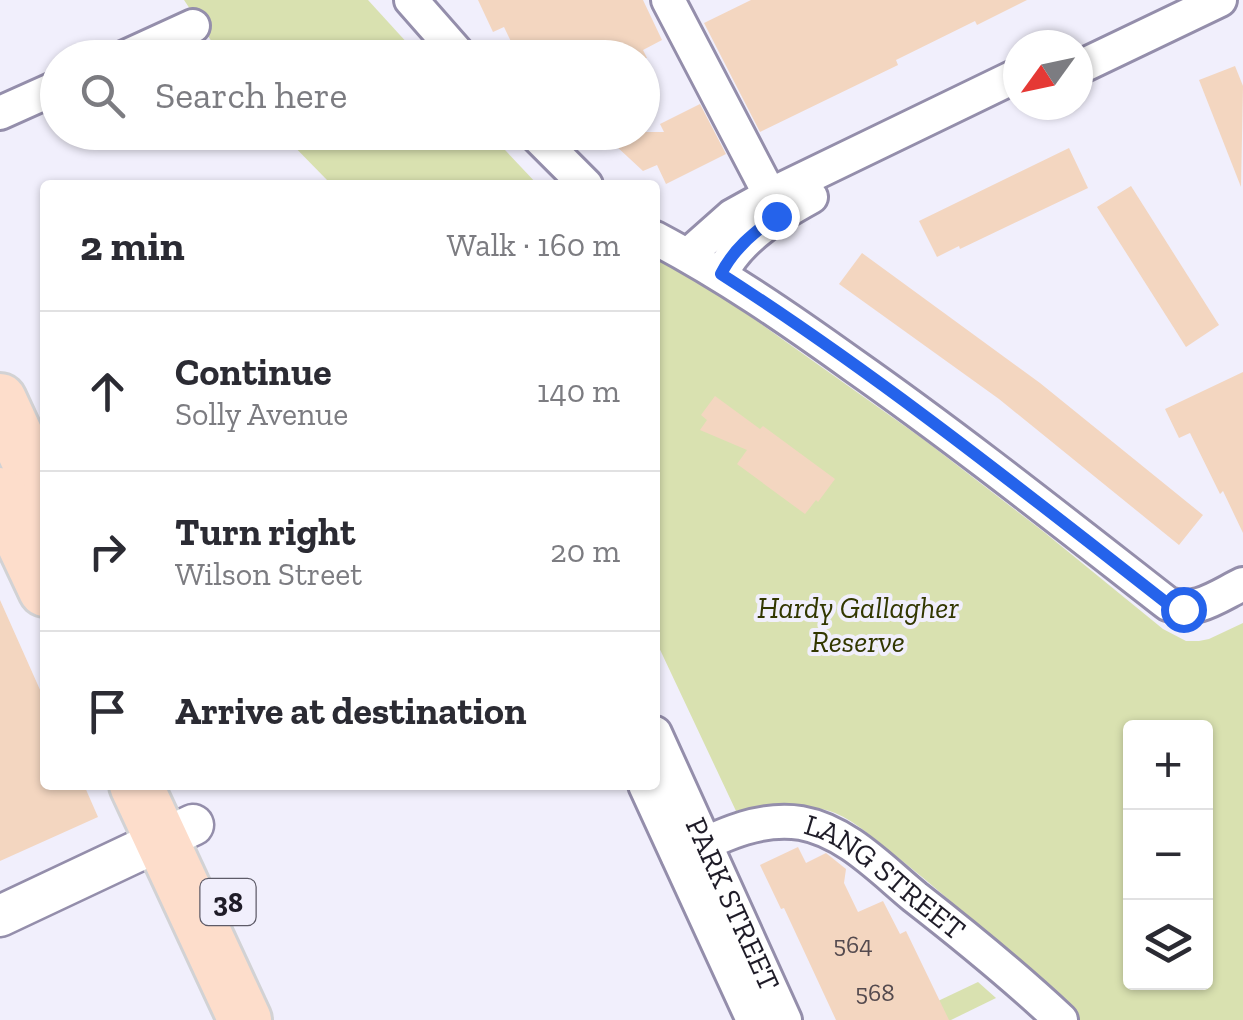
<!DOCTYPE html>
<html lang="en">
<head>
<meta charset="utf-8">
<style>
  :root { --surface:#fff; --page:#f7f7f7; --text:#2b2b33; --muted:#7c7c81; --line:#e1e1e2 }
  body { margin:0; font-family:"Zilla Slab",serif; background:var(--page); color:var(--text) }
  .controls { position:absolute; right:30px; bottom:30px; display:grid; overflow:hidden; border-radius:10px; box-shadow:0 2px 8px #0004 }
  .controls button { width:90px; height:90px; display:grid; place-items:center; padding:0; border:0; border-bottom:2px solid var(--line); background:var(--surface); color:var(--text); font:50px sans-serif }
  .compass { position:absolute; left:1003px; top:30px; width:90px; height:90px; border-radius:50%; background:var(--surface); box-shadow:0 2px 8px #0004; rotate:237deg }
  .stop { position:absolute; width:30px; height:30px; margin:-22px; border:8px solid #2563eb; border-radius:50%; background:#fff }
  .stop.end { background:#2563eb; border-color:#fff; box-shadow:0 2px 10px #0008 }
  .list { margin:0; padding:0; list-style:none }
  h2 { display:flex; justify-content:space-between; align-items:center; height:130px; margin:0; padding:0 40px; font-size:42px }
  h2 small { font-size:32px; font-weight:400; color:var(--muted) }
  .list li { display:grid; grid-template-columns:65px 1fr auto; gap:30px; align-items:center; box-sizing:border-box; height:160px; padding:0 40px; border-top:2px solid var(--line) }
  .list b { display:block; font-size:38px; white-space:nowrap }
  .list p { margin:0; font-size:32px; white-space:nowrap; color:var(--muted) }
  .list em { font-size:32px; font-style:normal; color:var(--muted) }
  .icon { flex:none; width:55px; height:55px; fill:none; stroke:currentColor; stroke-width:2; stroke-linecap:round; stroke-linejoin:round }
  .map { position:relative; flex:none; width:1243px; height:1020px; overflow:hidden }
  .search { position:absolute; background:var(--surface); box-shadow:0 2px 8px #0004; left:40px; top:40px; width:620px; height:110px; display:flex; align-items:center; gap:25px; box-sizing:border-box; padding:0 35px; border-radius:55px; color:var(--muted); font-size:38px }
  .panel { position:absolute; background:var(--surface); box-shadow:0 2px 8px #0004; left:40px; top:180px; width:620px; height:610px; border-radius:10px }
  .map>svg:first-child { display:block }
  .green { fill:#d9e1b0; fill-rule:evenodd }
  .building { fill:#f3d6c0 }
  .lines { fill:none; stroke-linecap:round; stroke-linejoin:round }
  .minor-casing { stroke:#948eab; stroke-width:38 }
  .tertiary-casing { stroke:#948eab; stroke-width:45 }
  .primary-casing { stroke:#d2d2d4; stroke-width:58 }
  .minor { stroke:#fff; stroke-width:32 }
  .tertiary { stroke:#fff; stroke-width:40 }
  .primary { stroke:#fdddcb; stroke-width:52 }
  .route { stroke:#2563eb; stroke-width:12 }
  .labels { text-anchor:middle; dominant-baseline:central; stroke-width:8; stroke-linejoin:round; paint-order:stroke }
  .number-label { font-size:25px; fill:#544a4e }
  .shield { fill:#f1effc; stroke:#5e5b68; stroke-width:2.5 }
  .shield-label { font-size:28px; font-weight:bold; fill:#1f1c28 }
  .park-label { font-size:30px; font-style:italic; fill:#323700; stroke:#f1effc }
  .street-label { font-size:30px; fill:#1f1c28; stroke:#f1effc }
</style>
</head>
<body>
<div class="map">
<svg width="1243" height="1020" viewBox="0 0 1243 1020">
  <rect width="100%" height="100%" fill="#f1effc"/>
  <!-- green -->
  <g class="green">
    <polygon points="184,0 368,0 420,57 222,57"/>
    <polygon points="281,133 489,133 538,185 340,185 328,181"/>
    <path d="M655,258L698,282L747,314L923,439L1044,532L1163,629L1186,641H1199L1209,639L1243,623V1020H1077C1017,962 958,904 892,853C875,840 857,822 835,813C803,801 769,806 736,811L655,639ZM1130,728H1206V982H1130Z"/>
    <polygon points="978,982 996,998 951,1020 898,1020"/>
  </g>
  <!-- building -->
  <g class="building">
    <polygon points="478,0 643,0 662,40 643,50 647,58 519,58 504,27 493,32"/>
    <polygon points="751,0 1027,0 977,25 975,21 896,60 898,65 760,132 704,23"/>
    <polygon points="1235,66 1243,86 1241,187 1199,80"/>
    <polygon points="700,104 726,154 666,184 657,165 643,171 601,132 664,132 660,124"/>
    <polygon points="1069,148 1088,188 960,249 959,246 937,257 919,221"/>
    <polygon points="1131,186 1219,325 1186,347 1097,207"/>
    <polygon points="862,253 1040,383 1203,515 1179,545 999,399 839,284"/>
    <polygon points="1243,372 1243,533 1223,491 1220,494 1190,433 1179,438 1165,409"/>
    <polygon points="715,396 760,429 763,426 835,479 818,502 816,500 805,514 737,464 747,450 700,430 707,420 701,415"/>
    <polygon points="0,600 45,701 45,785 84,785 98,817 0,861"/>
    <polygon points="798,847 806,863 826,853 846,869 844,883 858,912 883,901 900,934 906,931 949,1020 836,1020 784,908 781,909 760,865"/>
  </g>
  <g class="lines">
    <!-- minor casing -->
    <g class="minor-casing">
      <g id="minor">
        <polyline points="411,0 462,58"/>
        <polyline points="668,0 770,195"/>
        <polyline points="123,58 193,26"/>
        <polyline points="1078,68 1220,0"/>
        <polyline points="0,113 58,87"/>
        <polyline points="533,132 586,185"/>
        <path d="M655,238C725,275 789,319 853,365C961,441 1064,523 1168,604C1196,614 1218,596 1243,584"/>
        <polyline points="688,255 732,216 770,195 1018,75"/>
        <path d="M721,274C740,237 775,217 811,197"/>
        <path id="s1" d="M655,733L785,1020"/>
        <polyline points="645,785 753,1020"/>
        <path id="s2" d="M678,856C717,838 757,816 801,823C846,831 881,869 915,897C965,936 1014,976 1061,1020"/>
      </g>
    </g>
    <!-- tertiary casing -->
    <g class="tertiary-casing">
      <polyline id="tertiary" points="0,916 193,825"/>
    </g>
    <!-- primary casing -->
    <g class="primary-casing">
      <g id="primary">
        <polyline points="0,400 45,498"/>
        <polyline points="0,494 45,590"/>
        <polyline points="136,785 245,1020"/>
      </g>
    </g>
    <!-- minor -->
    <use href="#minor" class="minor"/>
    <!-- tertiary -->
    <use href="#tertiary" class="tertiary"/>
    <!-- primary -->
    <use href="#primary" class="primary"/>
  </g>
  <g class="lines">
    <!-- route -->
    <path class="route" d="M776,216C754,233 734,248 721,274C877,374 1022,490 1168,604L1183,609"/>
  </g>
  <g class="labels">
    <!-- number labels -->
    <g class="number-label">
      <text x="853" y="944">564</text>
      <text x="875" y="992">568</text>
    </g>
    <!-- shield labels -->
    <rect class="shield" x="200.5" y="879" width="55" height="46" rx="8"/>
    <g class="shield-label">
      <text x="228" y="902">38</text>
    </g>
    <!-- park labels -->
    <g class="park-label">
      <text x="858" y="608">Hardy Gallagher<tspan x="858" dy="34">Reserve</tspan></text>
    </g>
    <!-- street labels -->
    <g class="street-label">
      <text stroke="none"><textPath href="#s2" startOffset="230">LANG STREET</textPath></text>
      <text stroke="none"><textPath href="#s1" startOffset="188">PARK STREET</textPath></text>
    </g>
  </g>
</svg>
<div class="controls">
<button>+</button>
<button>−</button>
<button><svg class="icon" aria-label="layers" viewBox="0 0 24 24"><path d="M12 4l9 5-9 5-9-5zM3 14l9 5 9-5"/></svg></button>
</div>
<svg class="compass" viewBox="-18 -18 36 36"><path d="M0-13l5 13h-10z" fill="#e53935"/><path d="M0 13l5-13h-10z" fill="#7c7c81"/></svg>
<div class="stop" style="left:1183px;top:609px"></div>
<div class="stop end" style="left:776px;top:216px"></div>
<div class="search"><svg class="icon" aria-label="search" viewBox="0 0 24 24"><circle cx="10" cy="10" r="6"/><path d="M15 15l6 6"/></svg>Search here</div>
<section class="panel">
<h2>2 min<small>Walk · 160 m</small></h2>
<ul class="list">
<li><svg class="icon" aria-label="ahead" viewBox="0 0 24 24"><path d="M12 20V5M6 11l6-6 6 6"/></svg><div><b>Continue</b><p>Solly Avenue</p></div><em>140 m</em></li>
<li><svg class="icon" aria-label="right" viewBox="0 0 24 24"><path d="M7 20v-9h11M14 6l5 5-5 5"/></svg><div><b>Turn right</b><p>Wilson Street</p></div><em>20 m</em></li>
<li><svg class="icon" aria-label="arrive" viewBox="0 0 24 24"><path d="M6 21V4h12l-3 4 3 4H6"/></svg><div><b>Arrive at destination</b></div></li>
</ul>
</section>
</div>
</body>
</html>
